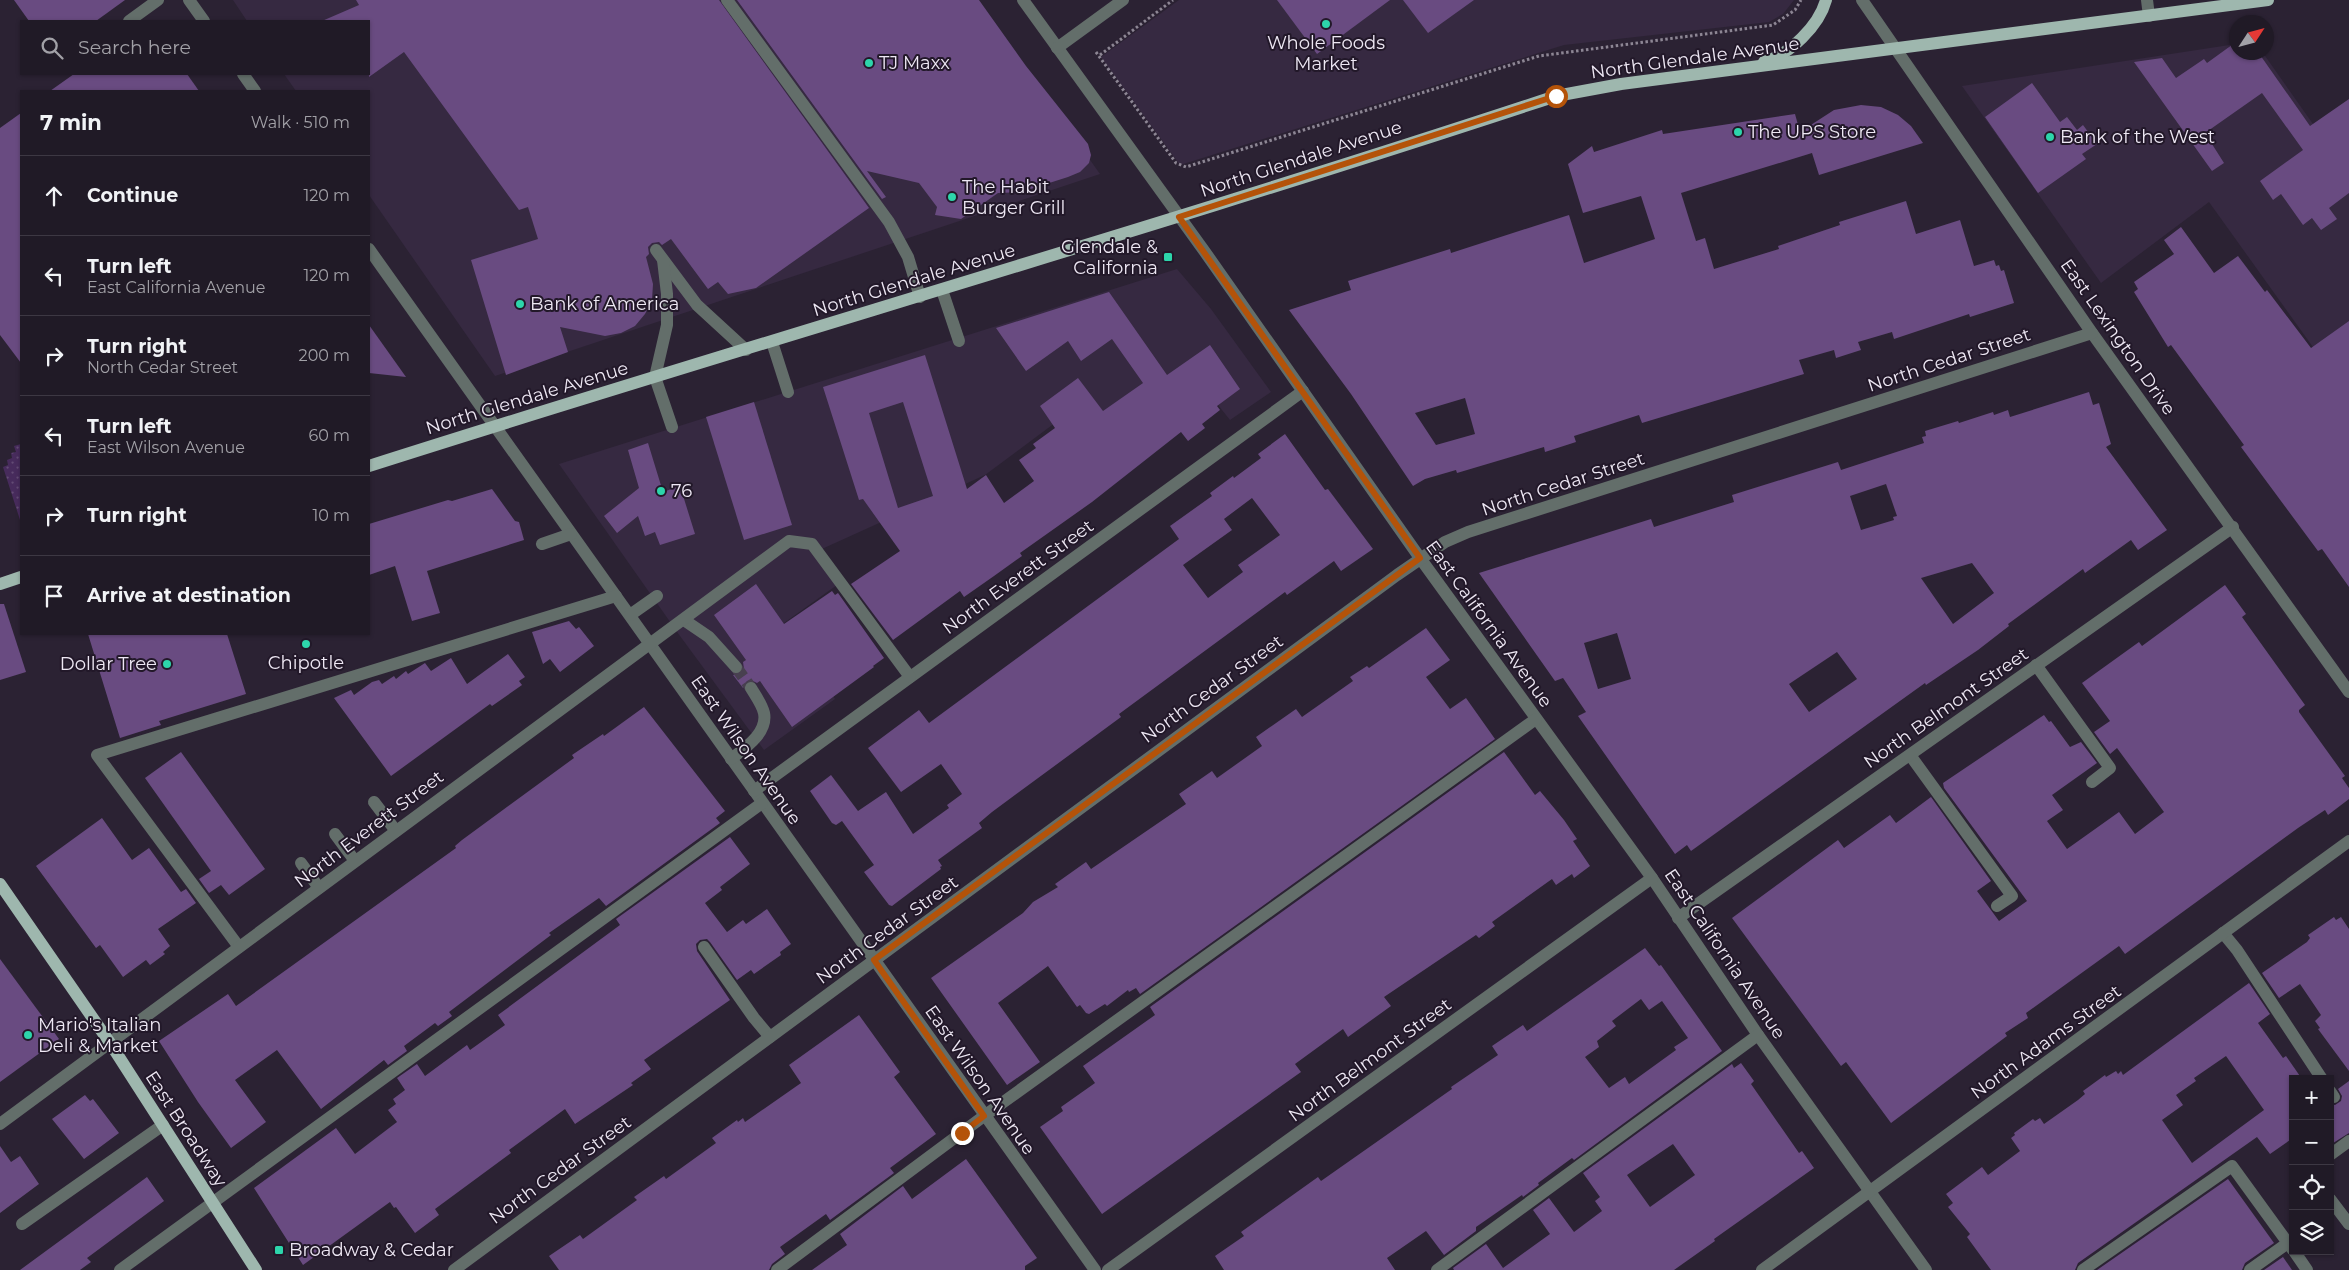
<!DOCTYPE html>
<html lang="en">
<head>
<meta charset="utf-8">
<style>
  :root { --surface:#201a26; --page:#28232e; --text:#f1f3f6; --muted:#a2a1a7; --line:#3d3843 }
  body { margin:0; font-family:Montserrat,sans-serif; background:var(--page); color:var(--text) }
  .controls { position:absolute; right:15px; bottom:15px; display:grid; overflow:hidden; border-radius:0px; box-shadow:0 1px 4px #0004 }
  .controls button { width:45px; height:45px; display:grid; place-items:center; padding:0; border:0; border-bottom:1px solid var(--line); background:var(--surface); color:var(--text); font:25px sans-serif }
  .compass { position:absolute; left:2229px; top:15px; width:45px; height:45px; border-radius:50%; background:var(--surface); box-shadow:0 1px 4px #0004; rotate:54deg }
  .stop { position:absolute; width:15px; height:15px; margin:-11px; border:4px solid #b45309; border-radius:50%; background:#fff }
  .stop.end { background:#b45309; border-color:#fff; box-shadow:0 1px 5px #0008 }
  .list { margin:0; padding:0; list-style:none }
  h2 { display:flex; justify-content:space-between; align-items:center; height:65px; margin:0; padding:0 20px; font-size:21px }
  h2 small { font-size:16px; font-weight:400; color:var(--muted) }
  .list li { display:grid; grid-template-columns:32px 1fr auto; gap:15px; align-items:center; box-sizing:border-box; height:80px; padding:0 20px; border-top:1px solid var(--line) }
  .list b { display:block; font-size:19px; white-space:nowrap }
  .list p { margin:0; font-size:16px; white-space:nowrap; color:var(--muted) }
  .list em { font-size:16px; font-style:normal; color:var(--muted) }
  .icon { flex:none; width:28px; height:28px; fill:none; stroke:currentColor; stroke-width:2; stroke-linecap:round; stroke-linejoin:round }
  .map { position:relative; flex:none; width:2349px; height:1270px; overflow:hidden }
  .search { position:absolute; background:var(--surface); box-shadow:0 1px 4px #0004; left:20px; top:20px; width:350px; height:55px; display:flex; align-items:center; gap:12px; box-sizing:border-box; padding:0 18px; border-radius:0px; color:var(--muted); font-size:19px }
  .panel { position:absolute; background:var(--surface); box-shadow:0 1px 4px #0004; left:20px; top:90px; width:350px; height:545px; border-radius:0px }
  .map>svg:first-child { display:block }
  .built { fill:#362941 }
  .grass { fill:url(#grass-dots) }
  .building { fill:#694b81; fill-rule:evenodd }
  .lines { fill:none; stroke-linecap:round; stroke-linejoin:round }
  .minor-tunnel { stroke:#484050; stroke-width:12; stroke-dasharray:12 6; stroke-linecap:butt }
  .path { stroke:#8d8694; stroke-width:3; stroke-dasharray:2.5 2.5; stroke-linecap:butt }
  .minor { stroke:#636e6a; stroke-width:12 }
  .major { stroke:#9eb7ae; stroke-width:12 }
  .route { stroke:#b45309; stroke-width:6 }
  .poi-dot { fill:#2dd5ab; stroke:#221829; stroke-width:2 }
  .labels { text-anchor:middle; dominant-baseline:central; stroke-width:4; stroke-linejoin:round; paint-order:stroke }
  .poi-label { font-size:18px; fill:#eee8f4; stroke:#221829; text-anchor:start }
  .street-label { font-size:18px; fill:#eee8f4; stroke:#221829 }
</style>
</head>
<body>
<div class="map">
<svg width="2349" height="1270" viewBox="0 0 2349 1270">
  <defs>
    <pattern id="grass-dots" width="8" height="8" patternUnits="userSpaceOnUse" patternTransform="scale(1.25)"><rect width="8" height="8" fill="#472b5c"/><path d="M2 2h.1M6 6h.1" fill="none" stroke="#624a74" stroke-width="1.8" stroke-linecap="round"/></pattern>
  </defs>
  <rect width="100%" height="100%" fill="#2b2233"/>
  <!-- built -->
  <g class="built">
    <polygon points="233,0 977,0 1100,174 495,376 369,195 369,91 296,91 284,74 369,74 369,21 247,21"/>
    <polygon points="1179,0 1794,0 1783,14 1769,22 1564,45 1180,165 1101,57"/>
    <polygon points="2236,44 2236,52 2263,53 2349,175 2349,363 2333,375 2209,202 2101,283 1962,86"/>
    <polygon points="1177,269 1211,309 1271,392 1230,420 1218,405 1143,383 1103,412 1091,396 985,475 813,553 837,585 784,623 835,699 764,750 680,636 559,464"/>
  </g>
  <!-- grass -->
  <polygon class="grass" points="21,444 21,523 3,467 8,465 7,460 12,458 11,453 16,452 14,446"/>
  <!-- building -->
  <g class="building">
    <polygon points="14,0 125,0 96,21 29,21"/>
    <polygon points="356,0 719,0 869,208 756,288 728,294 718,282 708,289 671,239 662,245 659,242 652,243 648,247 649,254 646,257 653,284 652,300 645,314 635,326 621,333 605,336 560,327 568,352 506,375 471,260 538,239 528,207 519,210 404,52 369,77 369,21 322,21 359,5"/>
    <polygon points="737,0 979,0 1026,66 1088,144 1091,155 1089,163 1080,172 1068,177 1021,192 998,193 961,219 935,215 937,207 919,183 867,171 886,197 882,199"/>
    <polygon points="1277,0 1390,0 1317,54"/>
    <polygon points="1403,0 1474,0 1428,33"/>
    <polygon points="2236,42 2236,52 2258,52 2310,126 2349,99 2349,193 2329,208 2337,219 2321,230 2312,218 2303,225 2281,194 2273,200 2260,181 2303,150 2262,93 2205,133 2224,163 2212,171 2134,62 2162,58 2176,78 2204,59 2207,63"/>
    <polygon points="74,74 187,74 199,91 50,91"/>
    <polygon points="2032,83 2060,122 2067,117 2077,130 2083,125 2097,144 2082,154 2086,159 2038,193 1985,117"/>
    <path d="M1861,105L1881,107L1898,115L1911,126L1923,143L1819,175L1812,153L1681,193L1696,241L1705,238L1714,269L1779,249L1778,246L1840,225L1839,222L1906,201L1916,234L1960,220L1974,266L1994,260L1996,266L1999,265L2001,271L2004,270L2014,303L1970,317L1969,314L1894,339L1892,332L1858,342L1861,350L1836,358L1834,350L1799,360L1804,374L1642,423L1639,415L1574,436L1576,442L1545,452L1544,447L1457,473L1456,470L1425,479L1413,486L1351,394L1289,310L1351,290L1348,281L1450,249L1451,253L1569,215L1584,263L1655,239L1641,196L1583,213L1568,164L1592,146L1594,152L1662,130L1663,134L1795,114L1800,132L1834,110ZM1465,398L1475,434L1436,445L1415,413Z"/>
    <polygon points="21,113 21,363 0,335 0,128"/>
    <polygon points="2181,227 2214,273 2238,256 2265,292 2267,290 2311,348 2349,321 2349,587 2322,549 2318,551 2241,447 2244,445 2171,345 2168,347 2134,292 2138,289 2134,282 2174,254 2164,240"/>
    <path d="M1109,292L1167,375L1210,345L1240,389L1217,406L1220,410L1202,424L1205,428L1188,441L1181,432L1092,502L1020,553L1022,556L994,576L964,597L960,591L893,640L851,584L900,551L863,499L859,500L823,387L925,355L967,489L986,475L1004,503L1034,481L1019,460L1036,448L1033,444L1055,428L1040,406L1078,378L1103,411L1143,383L1112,339L1081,361L1068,341L1026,371L996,328ZM903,402L933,496L898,508L869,413Z"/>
    <polygon points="369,325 406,377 369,373"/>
    <path d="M2089,392L2093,405L2099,403L2111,444L2106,447L2167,530L2138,550L2131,540L2085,573L2083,569L2008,624L2009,626L1978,650L1926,685L1925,683L1691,851L1687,845L1675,854L1578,716L1586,712L1563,678L1555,681L1479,573L1651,519L1654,527L1734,502L1732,495L1838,462L1841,470L1924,443L1922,437L1926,436L1925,431L1958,421L1959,423L1993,412L1994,415L2008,410L2010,417ZM1886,484L1897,516L1893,517L1894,520L1861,530L1850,496ZM1972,563L1994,593L1953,624L1921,578ZM1617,633L1631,679L1598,689L1584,643ZM1837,652L1857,679L1809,712L1789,684Z"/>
    <polygon points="754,402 792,525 744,540 706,417"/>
    <path d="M1285,434L1325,490L1328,489L1373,549L1341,571L1334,561L1287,595L1285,592L1119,714L1121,717L992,812L979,823L982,828L938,860L942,866L940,867L941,869L892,906L889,905L864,872L874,865L842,821L836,825L832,823L810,791L831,775L858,811L886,792L913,834L949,808L947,805L962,794L941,764L901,792L868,748L919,710L929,723L1179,539L1170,526L1212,496L1210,493L1233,476L1234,478L1261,458L1258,454ZM1252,498L1280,535L1238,565L1243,572L1208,598L1183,565L1232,530L1224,519Z"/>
    <polygon points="648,443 663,492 680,486 695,534 660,545 655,532 645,536 638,516 617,533 604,516 639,488 628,450"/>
    <polygon points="492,489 515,521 519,522 524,540 427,571 440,613 412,621 395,566 369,575 369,524 448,500 452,501"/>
    <polygon points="756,584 784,624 832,591 835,595 838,593 884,658 873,666 874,667 792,727 760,681 757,683 751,680 747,681 743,688 733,675 742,673 744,669 743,662 746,660 714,615"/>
    <polygon points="2225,585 2246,614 2242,617 2305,705 2299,710 2299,712 2345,776 2342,778 2349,788 2349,799 2328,815 2325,810 2298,828 2125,954 2119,946 2026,1013 2028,1018 2005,1033 2007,1036 1891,1123 1846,1062 1841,1066 1732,918 1838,840 1844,848 1890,815 1896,823 1931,797 1991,881 1977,891 1999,921 2027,901 1944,788 1943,783 2044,715 2049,722 2051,721 2070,747 2081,742 2097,763 2052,795 2063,810 2047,821 2067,849 2119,812 2135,834 2164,812 2117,748 2110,754 2094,732 2110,721 2082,683 2139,642 2142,646"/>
    <polygon points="0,604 4,604 26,672 0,680"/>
    <polygon points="569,621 576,629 579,627 594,646 560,672 550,659 543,664 532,632"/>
    <polygon points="1426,628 1450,660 1426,677 1450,709 1466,698 1495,739 1140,994 1136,988 1129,992 1128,990 1107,1006 1105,1004 1089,1014 1086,1013 1080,1005 1077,1007 1048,966 998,1003 1040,1062 1007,1085 931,978 1023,913 1033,902 1058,887 1055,884 1086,862 1091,869 1186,804 1179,794 1212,771 1217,778 1262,746 1256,737 1296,709 1302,717 1353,681 1350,677 1367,666 1369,668"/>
    <polygon points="88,634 227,634 246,694 159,721 161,725 120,738"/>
    <polygon points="508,654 525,677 519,681 522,685 492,706 490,704 391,776 334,698 351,690 354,695 372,682 379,680 382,684 394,676 396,679 406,671 408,674 425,663 431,671 451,658 467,684"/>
    <polygon points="644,707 725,811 716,818 720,823 606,906 599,898 549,933 551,935 449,1012 452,1016 438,1026 435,1023 404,1046 407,1051 388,1065 384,1060 321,1109 277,1050 235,1080 266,1122 231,1148 198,1102 159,1041 228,994 236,1006 456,848 455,846 462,840 574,758 572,755 603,734 604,736"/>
    <polygon points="181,752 265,869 229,895 221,885 209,893 199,879 211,871 145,778"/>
    <polygon points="1504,752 1535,795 1540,791 1564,820 1577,839 1573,841 1590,866 1574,878 1572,874 1556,885 1552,879 1492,922 1495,926 1479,938 1476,935 1384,997 1391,1006 1348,1037 1343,1029 1295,1064 1301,1072 1102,1214 1040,1127 1063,1111 1061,1107 1095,1083 1083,1066 1155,1015 1150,1007"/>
    <polygon points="102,818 132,860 149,848 181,892 186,889 196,903 158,929 170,946 163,952 165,954 150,965 146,960 123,977 100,945 96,948 36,866"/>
    <polygon points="730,837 750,864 720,887 722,890 705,903 727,932 743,920 746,924 767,909 791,944 780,952 781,955 754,974 751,970 737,980 710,942 707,939 700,940 696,944 697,951 730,1000 644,1060 651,1069 631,1083 633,1085 575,1124 565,1109 509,1150 511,1153 435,1209 439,1215 415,1233 396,1207 394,1208 390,1202 303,1265 254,1188 336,1128 355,1154 397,1122 388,1110 396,1104 393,1099 405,1090 397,1078 417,1064 425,1076 467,1045 470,1050 505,1025 498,1015 620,925 616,919"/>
    <polygon points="2334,917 2336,920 2341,917 2349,929 2349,1071 2318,1029 2320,1028 2315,1021 2321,1015 2300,984 2279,998 2262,973 2307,942 2310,938 2308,935"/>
    <path d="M1645,948L1659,966L1661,965L1722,1051L1574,1160L1572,1158L1538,1183L1539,1185L1523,1197L1522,1195L1476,1227V1231L1444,1255L1426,1231L1387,1258L1395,1270H1224L1215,1256L1244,1236L1241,1232L1318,1177L1321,1181L1452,1089L1451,1087L1498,1055L1492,1046L1523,1025L1527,1031ZM1641,999L1649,1010L1662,1001L1688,1038L1674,1047L1676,1050L1629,1084L1625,1077L1609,1088L1585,1057L1599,1047L1597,1041L1616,1026L1612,1021Z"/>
    <polygon points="0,959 59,1039 0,1082"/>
    <path d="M2249,983L2270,1014L2258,1023L2283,1058L2286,1056L2302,1079H2293V1138L2270,1154L2257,1137L2078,1263L2075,1270H1991L1967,1237L1970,1234L1948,1207L1953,1203L1946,1194L1982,1167L1988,1175L2020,1151L2011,1138L2015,1135L2014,1133L2033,1119L2035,1121L2040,1118L2044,1124L2078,1100L2085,1094L2083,1091L2105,1075L2106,1077L2116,1071L2118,1074L2121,1071L2123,1075ZM2226,1056L2264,1110L2192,1163L2162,1120L2183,1105L2176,1095L2196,1081L2194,1078Z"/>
    <polygon points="859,1015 900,1072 894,1077 936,1134 890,1168 894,1173 830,1220 826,1214 780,1247 785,1254 772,1264 769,1270 559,1270 549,1256 580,1235 583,1239 637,1200 634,1197 664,1176 666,1179 716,1143 712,1138 737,1120 738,1122 743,1118 745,1122 801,1083 789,1065"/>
    <path d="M1741,1063L1754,1081L1751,1084L1799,1153L1802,1151L1814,1168L1714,1239L1715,1241L1674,1270H1454L1453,1268L1486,1244L1503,1268L1550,1234L1533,1210L1549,1198L1574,1232L1602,1211L1595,1201L1600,1197L1583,1173L1732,1064L1734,1068ZM1673,1144L1695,1175L1650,1207L1627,1175Z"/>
    <polygon points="2349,1081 2349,1133 2330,1145 2330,1104 2335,1105 2341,1101 2342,1096 2338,1089"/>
    <polygon points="85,1095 90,1101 93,1099 119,1133 84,1159 52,1119"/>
    <polygon points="0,1146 11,1162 20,1156 39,1184 0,1213"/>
    <polygon points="966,1159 1037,1258 1025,1266 1025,1270 812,1270 847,1245 840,1234 903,1186 912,1199"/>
    <polygon points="147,1177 164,1201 87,1258 91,1262 80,1270 20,1270"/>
    <polygon points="2228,1179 2274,1243 2245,1263 2242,1270 2097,1270"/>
    <polygon points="2283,1257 2292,1270 2264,1270"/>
  </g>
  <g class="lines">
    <!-- minor-tunnel -->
    <polyline class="minor-tunnel" points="736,667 751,688"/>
    <!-- path -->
    <g class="path">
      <polyline points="1096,52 1176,163 1186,167 1539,56 1773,25 1795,10 1801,0"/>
      <polyline points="1100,55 1173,0"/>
    </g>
    <!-- minor -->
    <g class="minor">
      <polyline points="189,0 204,21"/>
      <polyline points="727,0 889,222 908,257 920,297"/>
      <polyline points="1023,0 1205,252 1420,558 1652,878 1758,1035 1926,1270"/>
      <polyline points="1862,0 2092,333 2349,692"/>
      <polyline points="2147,0 2149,16"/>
      <polyline points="129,21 158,0"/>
      <polyline points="1057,48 1123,0"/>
      <polyline points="243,74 255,91"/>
      <polyline points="369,249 1095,1270"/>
      <polyline points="656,250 697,305 746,350"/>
      <polyline points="663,260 667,294 667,325 655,377 672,427"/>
      <polyline points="942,290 959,341"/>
      <polyline points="772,342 788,392"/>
      <polyline points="542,544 571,534"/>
      <polyline points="630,615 657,596"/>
      <polyline points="684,620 709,637 736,667"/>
      <polyline points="2036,665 2110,768 2092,782"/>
      <polyline points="1910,755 2012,896 1997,906"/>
      <path d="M731,759C745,748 768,733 764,713C762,704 755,695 751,688"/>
      <polyline points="754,791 1303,391"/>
      <polyline points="374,802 396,831"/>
      <polyline points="335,834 355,861"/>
      <polyline points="301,863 319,888"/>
      <polyline points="1678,918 2233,527"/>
      <polyline points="2223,933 2237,950 2322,1079"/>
      <polyline points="239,947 97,755 616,596"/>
      <polyline points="704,947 754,1018 770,1037"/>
      <polyline points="2330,1091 2334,1097"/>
      <polyline points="0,1124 789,541 812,544 910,677"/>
      <polyline points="2330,1155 2349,1141"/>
      <polyline points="2330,1199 2349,1224"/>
      <polyline points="22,1224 163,1125"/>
      <polyline points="2294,1251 2307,1270"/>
      <polyline points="120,1270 762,803"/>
      <polyline points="454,1270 1397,575 1445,542 1468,532 2092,333"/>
      <polyline points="777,1270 984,1116 1536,719"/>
      <polyline points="1108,1270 1652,878"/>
      <polyline points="1437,1270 1758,1035"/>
      <polyline points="1762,1270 2349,841"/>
      <polyline points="2083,1270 2232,1166 2293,1250"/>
      <polyline points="2250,1270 2288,1243"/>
    </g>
    <!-- major -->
    <g class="major">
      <path d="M1764,62C1790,54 1819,26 1826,0"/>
      <path d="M369,466C764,340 1163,226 1556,96L1621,84L2268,0"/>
      <polyline points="0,584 21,577"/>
      <polyline points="0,884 110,1043 256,1270"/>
    </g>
  </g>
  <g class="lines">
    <!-- route -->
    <polyline class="route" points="962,1133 984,1116 874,960 1420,558 1179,217 1556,96"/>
  </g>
  <!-- markers -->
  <g class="poi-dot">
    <circle cx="1326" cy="24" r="5"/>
    <circle cx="869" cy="63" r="5"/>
    <circle cx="1738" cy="132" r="5"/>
    <circle cx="2050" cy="137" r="5"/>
    <circle cx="952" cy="197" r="5"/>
    <rect x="1163" y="252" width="10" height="10" rx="2.5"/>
    <circle cx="520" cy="304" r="5"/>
    <circle cx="661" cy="491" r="5"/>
    <circle cx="306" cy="644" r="5"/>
    <circle cx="167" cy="664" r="5"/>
    <circle cx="28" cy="1035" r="5"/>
    <rect x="274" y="1245" width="10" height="10" rx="2.5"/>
  </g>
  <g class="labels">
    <!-- poi labels -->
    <g class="poi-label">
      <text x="1326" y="43" text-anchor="middle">Whole Foods<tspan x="1326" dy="21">Market</tspan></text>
      <text x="879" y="63">TJ Maxx</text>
      <text x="1748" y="132">The UPS Store</text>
      <text x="2060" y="137">Bank of the West</text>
      <text x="962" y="187">The Habit<tspan x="962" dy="21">Burger Grill</tspan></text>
      <text x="1158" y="247" text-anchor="end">Glendale &amp;<tspan x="1158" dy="21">California</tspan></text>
      <text x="530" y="304">Bank of America</text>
      <text x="671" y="491">76</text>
      <text x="306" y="663" text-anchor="middle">Chipotle</text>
      <text x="157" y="664" text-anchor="end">Dollar Tree</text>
      <text x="38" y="1025">Mario's Italian<tspan x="38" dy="21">Deli &amp; Market</tspan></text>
      <text x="289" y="1250">Broadway &amp; Cedar</text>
    </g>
    <!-- street labels -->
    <g class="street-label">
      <text transform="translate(1695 58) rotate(-8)">North Glendale Avenue</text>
      <text transform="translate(1301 159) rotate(-18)">North Glendale Avenue</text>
      <text transform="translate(914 280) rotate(-17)">North Glendale Avenue</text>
      <text transform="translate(2118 337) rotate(55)">East Lexington Drive</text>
      <text transform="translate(1949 360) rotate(-18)">North Cedar Street</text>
      <text transform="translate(527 398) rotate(-17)">North Glendale Avenue</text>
      <text transform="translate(1563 484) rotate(-18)">North Cedar Street</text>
      <text transform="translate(1018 577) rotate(-36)">North Everett Street</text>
      <text transform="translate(1489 624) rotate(54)">East California Avenue</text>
      <text transform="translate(1212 689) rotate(-36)">North Cedar Street</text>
      <text transform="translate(1946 708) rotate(-35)">North Belmont Street</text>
      <text transform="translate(746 750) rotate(55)">East Wilson Avenue</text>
      <text transform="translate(369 829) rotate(-37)">North Everett Street</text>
      <text transform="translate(887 930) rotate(-36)">North Cedar Street</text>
      <text transform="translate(1725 954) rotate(56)">East California Avenue</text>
      <text transform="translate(2046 1042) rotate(-36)">North Adams Street</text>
      <text transform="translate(1370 1060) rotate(-36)">North Belmont Street</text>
      <text transform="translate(980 1080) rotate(55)">East Wilson Avenue</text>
      <text transform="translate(186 1129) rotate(57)">East Broadway</text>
      <text transform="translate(560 1170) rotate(-36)">North Cedar Street</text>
    </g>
  </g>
</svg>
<div class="controls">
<button>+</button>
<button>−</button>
<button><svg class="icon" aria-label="locate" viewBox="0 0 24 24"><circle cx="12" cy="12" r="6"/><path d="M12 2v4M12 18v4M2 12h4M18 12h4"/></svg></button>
<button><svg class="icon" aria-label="layers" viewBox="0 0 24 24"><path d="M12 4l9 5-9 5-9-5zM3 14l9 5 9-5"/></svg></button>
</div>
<svg class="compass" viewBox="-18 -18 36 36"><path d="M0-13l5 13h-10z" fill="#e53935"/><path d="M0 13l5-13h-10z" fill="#a2a1a7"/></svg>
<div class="stop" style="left:1556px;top:96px"></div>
<div class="stop end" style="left:962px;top:1133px"></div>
<div class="search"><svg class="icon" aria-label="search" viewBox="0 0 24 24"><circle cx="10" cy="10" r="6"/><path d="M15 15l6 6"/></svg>Search here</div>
<section class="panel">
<h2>7 min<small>Walk · 510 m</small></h2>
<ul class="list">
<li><svg class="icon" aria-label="ahead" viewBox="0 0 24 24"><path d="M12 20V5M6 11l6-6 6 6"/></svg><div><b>Continue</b></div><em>120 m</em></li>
<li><svg class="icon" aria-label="left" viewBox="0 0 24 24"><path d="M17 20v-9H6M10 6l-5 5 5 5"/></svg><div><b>Turn left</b><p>East California Avenue</p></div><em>120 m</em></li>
<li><svg class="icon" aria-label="right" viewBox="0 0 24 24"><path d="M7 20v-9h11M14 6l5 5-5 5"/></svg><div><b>Turn right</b><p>North Cedar Street</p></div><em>200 m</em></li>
<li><svg class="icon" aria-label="left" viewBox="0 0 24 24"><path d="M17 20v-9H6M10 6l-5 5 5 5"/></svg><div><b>Turn left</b><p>East Wilson Avenue</p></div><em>60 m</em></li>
<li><svg class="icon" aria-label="right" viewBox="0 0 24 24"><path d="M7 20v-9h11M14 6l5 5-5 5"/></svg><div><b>Turn right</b></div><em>10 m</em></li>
<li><svg class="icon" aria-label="arrive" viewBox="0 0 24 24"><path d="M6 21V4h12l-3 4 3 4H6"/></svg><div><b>Arrive at destination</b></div></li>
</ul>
</section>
</div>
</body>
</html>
